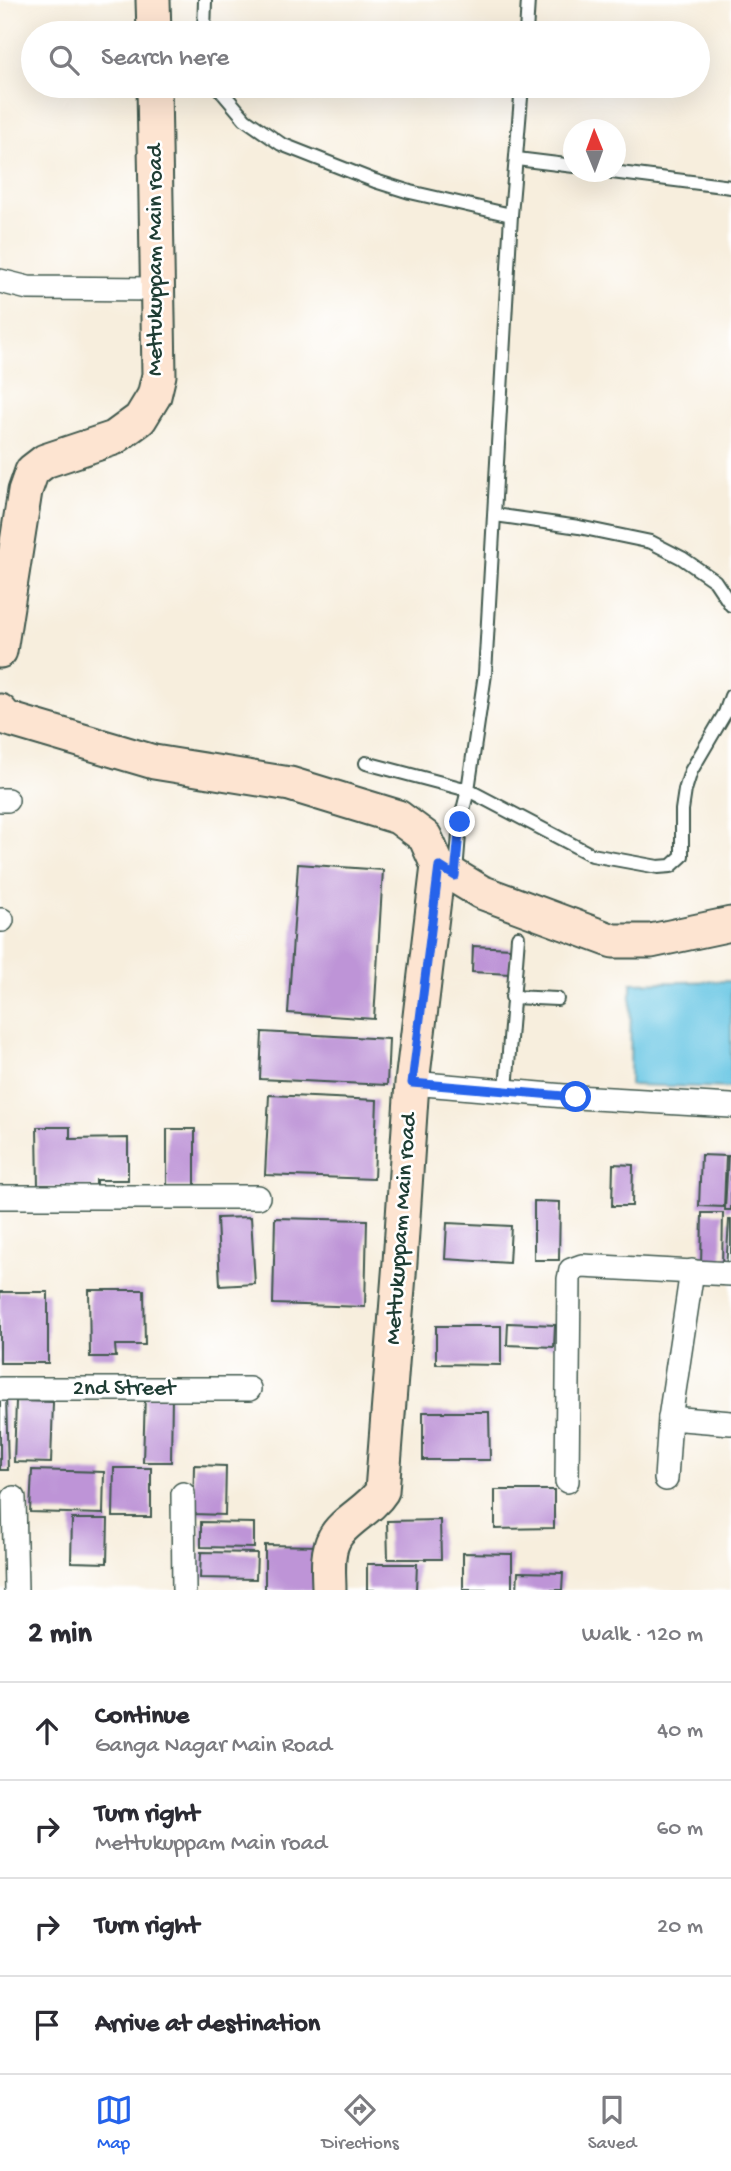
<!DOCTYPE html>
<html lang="en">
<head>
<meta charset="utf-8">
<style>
  :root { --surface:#fff; --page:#f7f7f7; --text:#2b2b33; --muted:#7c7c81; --line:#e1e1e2; --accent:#2563eb }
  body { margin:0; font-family:"Gochi Hand",sans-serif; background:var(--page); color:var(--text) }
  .compass { position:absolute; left:563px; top:119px; width:63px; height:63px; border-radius:50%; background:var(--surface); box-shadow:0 7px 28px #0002; rotate:359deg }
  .stop { position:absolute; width:21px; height:21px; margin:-16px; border:5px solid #2563eb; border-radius:50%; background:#fff }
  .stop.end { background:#2563eb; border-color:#fff; box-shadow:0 2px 7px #0008 }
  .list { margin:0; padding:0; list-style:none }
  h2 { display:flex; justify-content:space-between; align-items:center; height:91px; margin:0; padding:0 28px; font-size:30px }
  h2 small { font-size:23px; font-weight:400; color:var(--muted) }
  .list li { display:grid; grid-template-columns:46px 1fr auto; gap:21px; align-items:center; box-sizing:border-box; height:98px; padding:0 28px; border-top:2px solid var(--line) }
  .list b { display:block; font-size:26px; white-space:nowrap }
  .list p { margin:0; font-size:23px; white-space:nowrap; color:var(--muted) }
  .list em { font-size:23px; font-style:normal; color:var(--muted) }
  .icon { flex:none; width:38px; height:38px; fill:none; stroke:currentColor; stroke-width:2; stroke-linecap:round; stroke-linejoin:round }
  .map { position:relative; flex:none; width:731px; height:1590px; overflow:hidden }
  .search { position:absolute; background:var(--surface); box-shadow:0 7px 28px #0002; left:21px; right:21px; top:21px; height:77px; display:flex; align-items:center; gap:18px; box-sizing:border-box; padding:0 24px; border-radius:38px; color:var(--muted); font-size:26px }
  .sheet { height:483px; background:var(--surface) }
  nav { display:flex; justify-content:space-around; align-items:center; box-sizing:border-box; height:98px; border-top:2px solid var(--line); background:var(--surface); font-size:19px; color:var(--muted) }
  nav a { display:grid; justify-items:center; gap:4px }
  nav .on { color:var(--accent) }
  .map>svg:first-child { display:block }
  .water { fill:#65c5e3; stroke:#42818c; stroke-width:2 }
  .building { fill:#be94d7 }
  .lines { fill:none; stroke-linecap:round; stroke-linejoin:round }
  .lane-casing { stroke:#3f584d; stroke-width:16 }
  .street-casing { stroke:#3f584d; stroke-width:26 }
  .secondary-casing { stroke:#3f584d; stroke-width:37 }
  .lane { stroke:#fff; stroke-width:12 }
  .street { stroke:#fff; stroke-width:23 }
  .secondary { stroke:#fde4d1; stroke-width:33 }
  .route { stroke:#2563eb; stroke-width:9 }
  .labels { text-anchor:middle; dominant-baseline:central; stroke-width:5; stroke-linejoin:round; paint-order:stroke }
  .street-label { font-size:23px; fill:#1f3d34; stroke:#fff }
</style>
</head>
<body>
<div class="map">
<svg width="731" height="1590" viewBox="0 0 731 1590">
  <rect width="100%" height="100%" fill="#fff"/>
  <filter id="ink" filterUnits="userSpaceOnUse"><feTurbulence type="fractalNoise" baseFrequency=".0143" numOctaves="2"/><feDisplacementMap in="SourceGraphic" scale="14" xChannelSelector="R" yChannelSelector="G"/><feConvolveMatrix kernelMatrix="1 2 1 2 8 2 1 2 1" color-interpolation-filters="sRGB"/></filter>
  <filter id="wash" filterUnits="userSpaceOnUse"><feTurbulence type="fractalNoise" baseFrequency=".00686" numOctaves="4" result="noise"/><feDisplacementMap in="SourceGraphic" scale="28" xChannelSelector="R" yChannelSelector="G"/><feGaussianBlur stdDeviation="1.57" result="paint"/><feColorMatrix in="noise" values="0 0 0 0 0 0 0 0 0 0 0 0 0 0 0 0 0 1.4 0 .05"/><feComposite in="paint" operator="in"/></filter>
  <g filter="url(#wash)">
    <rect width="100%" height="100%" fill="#f7eedd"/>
    <!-- water -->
    <polygon class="water" points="731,981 731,1088 630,1085 631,983"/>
    <g id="blocks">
      <!-- building -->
      <g class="building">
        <polygon points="298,864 383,870 374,1019 288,1013"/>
        <polygon points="473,946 511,948 510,974 472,972"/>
        <polygon points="262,1032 389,1039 387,1085 260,1079"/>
        <polygon points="269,1095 377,1100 374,1179 265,1175"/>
        <polygon points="37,1127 70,1127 70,1139 128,1138 128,1180 96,1180 96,1188 38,1188"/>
        <rect x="167" y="1129" width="28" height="58"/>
        <polygon points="701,1155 726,1156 724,1207 699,1206"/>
        <polygon points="728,1156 731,1156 731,1210 725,1210"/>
        <polygon points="613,1164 633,1165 632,1206 612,1206"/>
        <polygon points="534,1201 560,1202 559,1260 534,1260"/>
        <polygon points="702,1213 723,1213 722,1268 701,1268"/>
        <polygon points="251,1217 255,1284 220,1286 217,1218"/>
        <polygon points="275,1218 367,1220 365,1307 273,1304"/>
        <polygon points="729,1220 731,1220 731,1270 726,1270"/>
        <polygon points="447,1223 511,1226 509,1263 445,1259"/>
        <polygon points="89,1290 144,1290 145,1345 115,1345 116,1357 90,1357"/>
        <rect x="0" y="1292" width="48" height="71"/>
        <polygon points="508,1323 555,1325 554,1347 507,1345"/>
        <polygon points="436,1326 501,1326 501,1365 436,1364"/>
        <polygon points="0,1394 6,1394 8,1470 0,1470"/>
        <polygon points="145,1394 172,1395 171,1462 143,1462"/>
        <polygon points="16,1401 53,1402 51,1463 14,1462"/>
        <polygon points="423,1412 489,1412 490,1460 423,1460"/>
        <polygon points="194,1465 226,1466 225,1515 193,1514"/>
        <polygon points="114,1468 151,1468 151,1517 113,1517"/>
        <polygon points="32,1470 104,1472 103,1514 30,1512"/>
        <polygon points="495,1490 554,1490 554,1528 495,1529"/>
        <polygon points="72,1519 108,1519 107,1563 71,1562"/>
        <polygon points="440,1520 441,1559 388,1559 387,1521"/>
        <polygon points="201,1522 254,1523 254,1548 201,1547"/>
        <polygon points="265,1545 323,1546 322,1590 265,1590"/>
        <polygon points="201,1552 257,1553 256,1579 200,1578"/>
        <polygon points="463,1553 512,1554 512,1590 463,1590"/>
        <polygon points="367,1564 417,1564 416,1590 367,1590"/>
        <polygon points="518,1572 563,1573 562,1590 517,1590"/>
      </g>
    </g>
  </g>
  <g filter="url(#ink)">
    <use href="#blocks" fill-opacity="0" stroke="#3f584d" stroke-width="2"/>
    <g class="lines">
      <!-- lane casing -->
      <g class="lane-casing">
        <g id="lane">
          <polyline points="204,33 205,0"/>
          <polyline points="526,33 528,0"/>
          <polyline points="217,86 245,119 281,144 375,181 410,192 511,215"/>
          <polyline points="517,159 574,166"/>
          <polyline points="612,172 731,187"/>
          <polyline points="495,515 579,527 651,542 682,558 715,581 731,605"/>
          <polyline points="366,763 468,790 592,855 658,867 671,866 682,856 682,810 685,790 691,771 725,713 731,696"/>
          <polyline points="456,872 460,822 468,790 485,674 511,215 522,86"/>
          <polyline points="512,997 557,999"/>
          <polyline points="506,1090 518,937"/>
        </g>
      </g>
      <!-- street casing -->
      <g class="street-casing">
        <g id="street">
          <polyline points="0,281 28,288 157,289"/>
          <polyline points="0,800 7,800"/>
          <polyline points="0,920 2,920"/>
          <polyline points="412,1083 576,1097 731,1106"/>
          <polyline points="0,1197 258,1197"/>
          <polyline points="0,1389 249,1389"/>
          <polyline points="670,1418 731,1423"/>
          <polyline points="666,1479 670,1418 692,1271"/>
          <polyline points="567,1481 569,1279 571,1270 582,1266 731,1274"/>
          <polyline points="183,1494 184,1590"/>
          <polyline points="14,1498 16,1590"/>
        </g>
      </g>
      <!-- secondary casing -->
      <g class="secondary-casing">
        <g id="secondary">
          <polyline points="153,0 154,33"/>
          <polyline points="0,651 25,491 32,471 45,461 114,438 140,419 154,396 159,375 154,86"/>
          <path d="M0,711L6,718L15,721L154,762L290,784L398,817L425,837L438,866L412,1083L400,1262L382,1491C370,1510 343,1521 334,1539C326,1554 329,1574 329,1590"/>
          <polyline points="438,866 481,892 613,941 651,941 731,924"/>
        </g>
      </g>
      <!-- lane -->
      <use href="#lane" class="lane"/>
      <!-- street -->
      <use href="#street" class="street"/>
      <!-- secondary -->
      <use href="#secondary" class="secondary"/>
    </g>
  </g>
  <g class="lines" filter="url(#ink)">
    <!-- route -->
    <polyline class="route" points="460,822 455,876 439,866 412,1083 576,1097"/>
  </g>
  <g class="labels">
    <!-- street labels -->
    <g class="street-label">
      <text transform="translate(156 260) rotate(-90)">Mettukuppam Main road</text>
      <text transform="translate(402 1229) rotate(-86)">Mettukuppam Main road</text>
      <text x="124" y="1389">2nd Street</text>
    </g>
  </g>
</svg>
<svg class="compass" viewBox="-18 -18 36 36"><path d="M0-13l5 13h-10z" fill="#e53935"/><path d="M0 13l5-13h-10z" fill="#7c7c81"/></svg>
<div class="stop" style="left:576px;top:1097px"></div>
<div class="stop end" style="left:460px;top:822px"></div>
<div class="search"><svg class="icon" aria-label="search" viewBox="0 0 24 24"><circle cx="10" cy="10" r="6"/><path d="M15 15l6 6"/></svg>Search here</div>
</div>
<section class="sheet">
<h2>2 min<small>Walk · 120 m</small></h2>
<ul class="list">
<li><svg class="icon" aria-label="ahead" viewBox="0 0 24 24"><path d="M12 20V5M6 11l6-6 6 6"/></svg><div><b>Continue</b><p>Ganga Nagar Main Road</p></div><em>40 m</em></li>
<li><svg class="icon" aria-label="right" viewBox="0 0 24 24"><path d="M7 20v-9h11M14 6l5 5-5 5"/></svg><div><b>Turn right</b><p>Mettukuppam Main road</p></div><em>60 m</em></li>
<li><svg class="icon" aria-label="right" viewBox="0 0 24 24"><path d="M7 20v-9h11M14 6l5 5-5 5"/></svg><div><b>Turn right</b></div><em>20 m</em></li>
<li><svg class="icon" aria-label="arrive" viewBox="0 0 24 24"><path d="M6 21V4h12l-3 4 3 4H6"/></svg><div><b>Arrive at destination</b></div></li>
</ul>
</section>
<nav>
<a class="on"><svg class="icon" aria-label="map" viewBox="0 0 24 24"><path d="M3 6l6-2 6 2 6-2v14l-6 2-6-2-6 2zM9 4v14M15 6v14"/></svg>Map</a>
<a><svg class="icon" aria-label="directions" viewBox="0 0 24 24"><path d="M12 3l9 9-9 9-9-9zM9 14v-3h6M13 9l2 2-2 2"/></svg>Directions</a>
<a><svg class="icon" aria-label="saved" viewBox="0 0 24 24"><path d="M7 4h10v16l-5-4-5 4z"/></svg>Saved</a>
</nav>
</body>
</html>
